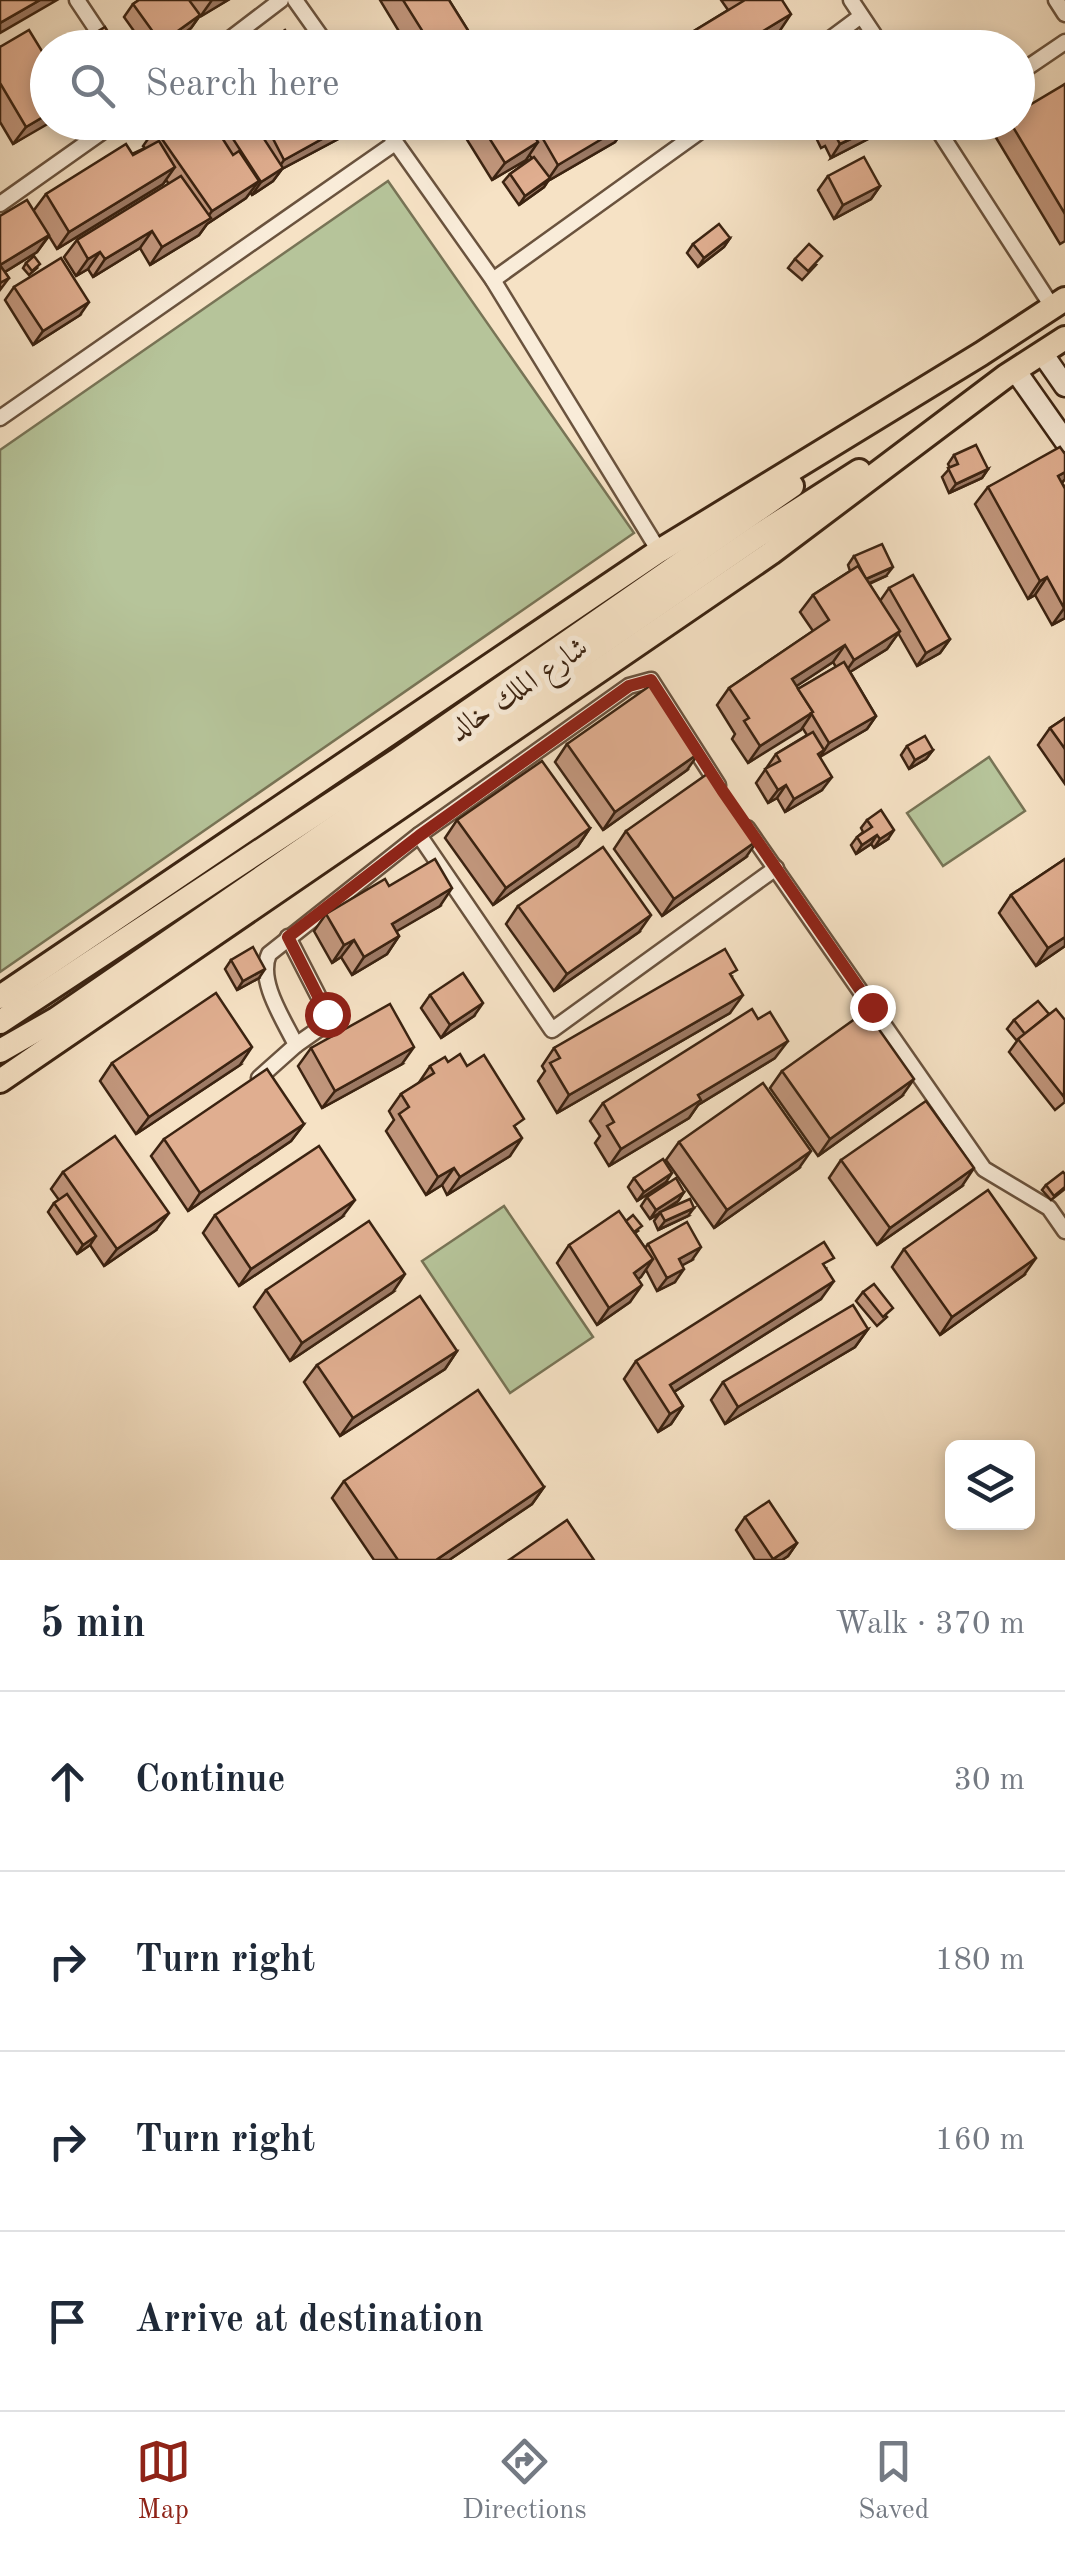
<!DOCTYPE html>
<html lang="en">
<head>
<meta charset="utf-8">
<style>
  :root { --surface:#fff; --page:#f2f2f3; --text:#1f2937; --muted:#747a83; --line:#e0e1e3; --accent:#8f2418 }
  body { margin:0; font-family:"Old Standard TT",Amiri,serif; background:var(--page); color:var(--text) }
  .controls { position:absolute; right:30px; bottom:30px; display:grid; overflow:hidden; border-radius:15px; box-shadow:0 5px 15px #0003 }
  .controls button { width:90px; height:90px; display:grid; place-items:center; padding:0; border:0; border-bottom:2px solid var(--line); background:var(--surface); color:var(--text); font:50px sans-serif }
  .stop { position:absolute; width:30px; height:30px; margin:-22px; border:8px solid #8f2418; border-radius:50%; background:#fff }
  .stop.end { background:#8f2418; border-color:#fff; box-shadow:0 2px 10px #0008 }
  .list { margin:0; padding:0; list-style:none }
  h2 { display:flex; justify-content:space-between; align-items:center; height:130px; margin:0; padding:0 40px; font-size:42px }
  h2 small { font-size:32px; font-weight:400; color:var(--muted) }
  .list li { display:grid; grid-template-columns:65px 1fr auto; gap:30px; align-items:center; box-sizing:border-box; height:180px; padding:0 40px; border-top:2px solid var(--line) }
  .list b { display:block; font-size:38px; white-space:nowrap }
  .list em { font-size:32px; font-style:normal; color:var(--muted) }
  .icon { flex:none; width:55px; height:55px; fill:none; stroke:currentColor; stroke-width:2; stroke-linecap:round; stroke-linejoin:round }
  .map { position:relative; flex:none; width:1065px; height:1560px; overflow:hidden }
  .search { position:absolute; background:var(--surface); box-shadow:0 5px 15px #0003; left:30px; right:30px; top:30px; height:110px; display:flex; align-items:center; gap:25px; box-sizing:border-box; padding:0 35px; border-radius:55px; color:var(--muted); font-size:38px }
  .sheet { height:850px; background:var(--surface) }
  nav { display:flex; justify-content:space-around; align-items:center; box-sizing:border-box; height:140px; border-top:2px solid var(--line); background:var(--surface); font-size:28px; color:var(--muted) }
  nav a { display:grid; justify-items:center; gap:5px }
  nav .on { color:var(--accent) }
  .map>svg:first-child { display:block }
  .green { fill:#b6c49a; stroke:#787456; stroke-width:2.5 }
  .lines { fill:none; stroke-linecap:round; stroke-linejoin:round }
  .street-casing { stroke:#6a533e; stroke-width:19 }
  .secondary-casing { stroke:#3b2311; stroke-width:25 }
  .primary-casing { stroke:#3b2311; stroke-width:28 }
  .street { stroke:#f9ecd9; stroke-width:14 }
  .secondary { stroke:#f9ecd9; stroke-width:20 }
  .primary { stroke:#f6e2c5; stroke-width:22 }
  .wall { fill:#c1967c; stroke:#3b2311; stroke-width:2.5; fill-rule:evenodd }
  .shaded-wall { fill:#9d7a65; stroke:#3b2311; stroke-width:2.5 }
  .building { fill:#e0ae90; stroke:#3b2311; stroke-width:2.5 }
  .route { stroke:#8f2418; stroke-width:12 }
  .labels { text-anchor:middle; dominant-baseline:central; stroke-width:10; stroke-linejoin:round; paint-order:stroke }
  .street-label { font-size:30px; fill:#3b2311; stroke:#f9ecd9 }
</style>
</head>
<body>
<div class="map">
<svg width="1065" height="1560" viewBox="0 0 1065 1560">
  <rect width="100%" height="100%" fill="#f6e2c5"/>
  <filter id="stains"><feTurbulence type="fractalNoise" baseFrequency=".002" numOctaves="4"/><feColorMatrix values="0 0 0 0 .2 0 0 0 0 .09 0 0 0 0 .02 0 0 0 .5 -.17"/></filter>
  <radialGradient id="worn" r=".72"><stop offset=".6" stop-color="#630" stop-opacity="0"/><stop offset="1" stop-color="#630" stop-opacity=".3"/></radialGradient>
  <!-- green -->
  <g class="green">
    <polygon points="388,181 634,533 0,972 0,450"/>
    <polygon points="989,757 1025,811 943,866 907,813"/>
    <polygon points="504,1206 593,1337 510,1393 422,1261"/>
  </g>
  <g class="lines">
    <!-- street casing -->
    <g class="street-casing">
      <g id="street">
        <polyline points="77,0 109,48"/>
        <polyline points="295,0 329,48"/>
        <polyline points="851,0 883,48"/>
        <polyline points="1056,0 1065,14"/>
        <polyline points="218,48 281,0"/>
        <polyline points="818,48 861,16"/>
        <polyline points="1018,74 1065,42"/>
        <polyline points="381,122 493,280 659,551"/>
        <polyline points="933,122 1053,308"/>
        <polyline points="0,204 116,122"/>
        <polyline points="493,280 713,122"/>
        <polyline points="0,418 395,143"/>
        <polyline points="747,828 984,1169 1049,1208 1065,1231"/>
        <polyline points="419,835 552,1030 776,868"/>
        <polyline points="288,937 327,1013 323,1026 296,1045"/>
        <path d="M259,1078L296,1045C284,1020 257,981 269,954L419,835L629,686L651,680L718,785"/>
      </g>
    </g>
    <!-- secondary casing -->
    <g class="secondary-casing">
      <g id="secondary">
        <polyline points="1042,353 1065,386"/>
        <polyline points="1015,370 1065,441"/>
      </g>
    </g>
    <!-- primary casing -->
    <g class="primary-casing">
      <g id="primary">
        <polyline points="0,997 659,551 981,354 1065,299"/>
        <polyline points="0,1022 396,761 792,486"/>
        <polyline points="0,1051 56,1019 756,537 859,471"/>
        <polyline points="0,1081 771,553 1006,376 1065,338"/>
      </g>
    </g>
    <!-- street -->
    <use href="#street" class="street"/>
    <!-- secondary -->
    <use href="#secondary" class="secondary"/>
    <!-- primary -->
    <use href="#primary" class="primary"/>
  </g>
  <!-- wall -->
  <g class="wall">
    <polygon points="139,0 228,0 199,17 191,28 164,48 146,48 124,17 133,4"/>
    <polygon points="380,0 449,0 479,48 409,48"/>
    <polygon points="721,0 782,0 779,32 752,48 666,48 728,10"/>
    <polygon points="0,47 48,122 13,144 0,122"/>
    <polygon points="1065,84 1065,241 1060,244 995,136 1004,122 1018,122"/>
    <polygon points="165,122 253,122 262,137 268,129 340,138 282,169 273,181 252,195 250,192 246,198 207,224 199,235 150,265 140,248 93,277 88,269 76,276 64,257 77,240 169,184 166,180 163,184 57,249 49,236 37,252 5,272 9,278 0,290 0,216 34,210 46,194 145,148 143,146 155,129"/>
    <polygon points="456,122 526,122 535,137 539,132 634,122 624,129 615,142 548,181 544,187 519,205 503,182 510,174 532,158 529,155 526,160 492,180"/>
    <polygon points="876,122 878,126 868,139 831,158 825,146 821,148 809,123"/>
    <polygon points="828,176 880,186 871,199 834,219 818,190"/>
    <polygon points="730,238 724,247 698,267 687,253 693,244"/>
    <polygon points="795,259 816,265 802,280 788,268"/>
    <polygon points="26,263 37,268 29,275 23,268"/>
    <polygon points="14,287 80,315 33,345 5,300"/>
    <polygon points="1065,454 1065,479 1062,483 1064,487 1065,486 1065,618 1052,625 1035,595 1028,599 975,504 988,487"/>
    <polygon points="954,455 988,469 982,478 949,493 942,477 950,468 948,464"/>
    <path d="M854,556L886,576L869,584L880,601L889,588L950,639L940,653L917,666L898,633L887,649L850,672L876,716L867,729L820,756L822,790L785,812L777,798L768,803L756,783L776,754L807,735L802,727L748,763L732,739L735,734L717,705L729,688L813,631L800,612L813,595L850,571L848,565ZM833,662L836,667L798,689L796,686Z"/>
    <polygon points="1065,718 1065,784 1038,745 1050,728"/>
    <polygon points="567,744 687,770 603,830 555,762"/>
    <polygon points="907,746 933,750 926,759 909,769 901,755"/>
    <polygon points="457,820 590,828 578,846 493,905 445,838"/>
    <polygon points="867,820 888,839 874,848 871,844 856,854 851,845 857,837 863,832 861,828"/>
    <polygon points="626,831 746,857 662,916 614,849"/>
    <polygon points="1065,859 1065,946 1036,966 999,913 1011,895"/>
    <polygon points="389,886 440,906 396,931 399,936 387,954 352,975 341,957 332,963 314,931 326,914"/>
    <polygon points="518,906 639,932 554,991 506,924"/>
    <polygon points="231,960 259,978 237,990 225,969"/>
    <polygon points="732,977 730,1013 557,1113 538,1081 545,1071 542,1066 554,1048"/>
    <polygon points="430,995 474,1016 441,1038 421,1008"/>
    <polygon points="1049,1014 1065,1102 1055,1110 1009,1052 1017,1041 1007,1029 1014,1020"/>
    <polygon points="311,1048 402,1064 322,1108 298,1066"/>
    <polygon points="775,1058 698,1105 689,1118 609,1166 595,1143 600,1136 590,1121 603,1103"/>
    <polygon points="448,1062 467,1066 517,1130 510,1156 447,1195 442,1185 426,1195 386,1131 394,1120 389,1111 401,1094 418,1084 430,1066"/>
    <polygon points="112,1063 240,1065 136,1134 100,1081"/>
    <polygon points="782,1071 902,1096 818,1156 770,1088"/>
    <polygon points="304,1124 291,1141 188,1211 151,1156 164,1139"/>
    <polygon points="679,1142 799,1168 714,1228 666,1160"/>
    <polygon points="841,1160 962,1186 877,1245 829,1178"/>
    <polygon points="63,1172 156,1230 104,1266 90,1245 77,1254 48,1212 54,1203 59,1200 51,1189"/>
    <polygon points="634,1178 666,1182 637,1201 628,1187"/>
    <polygon points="1046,1185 1065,1189 1051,1200 1042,1190"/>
    <polygon points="684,1192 678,1201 662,1211 688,1216 658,1230 654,1221 660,1213 650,1219 641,1206 647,1197"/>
    <polygon points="215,1215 342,1217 239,1286 203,1233"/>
    <polygon points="626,1221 638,1231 635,1233 645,1248 648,1244 692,1260 682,1265 675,1282 657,1291 646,1270 638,1279 630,1302 597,1325 557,1263 569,1245"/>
    <polygon points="904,1249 1024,1275 940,1335 892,1267"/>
    <polygon points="826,1269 821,1299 674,1392 683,1406 671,1424 658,1432 624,1379 636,1361"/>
    <polygon points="266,1290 393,1292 290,1361 254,1307"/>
    <polygon points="863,1292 887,1317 877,1326 856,1301"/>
    <polygon points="868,1329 855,1347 725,1424 711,1400 723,1382"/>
    <polygon points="457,1351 445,1369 340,1436 304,1382 317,1365"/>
    <polygon points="344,1481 544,1487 532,1504 449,1560 374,1560 332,1498"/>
    <polygon points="745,1517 797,1543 788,1556 782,1560 755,1560 736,1530"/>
  </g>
  <!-- shaded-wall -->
  <g class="shaded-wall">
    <polygon points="40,0 57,0 0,33 0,23"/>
    <polygon points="212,0 228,0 200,17"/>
    <polygon points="791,14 779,32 752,48 735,48"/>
    <polygon points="200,15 191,28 164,48 158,48 161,43"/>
    <polygon points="48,114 48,122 51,122 13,144 26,127"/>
    <polygon points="621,122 634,122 624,129 615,142 548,181 544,187 519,205 525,196 547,181 558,165"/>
    <polygon points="349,124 340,138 282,169 273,181 252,195 261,182 275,173 284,160"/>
    <polygon points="878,126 868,139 831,158 840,144"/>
    <polygon points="538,142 526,160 492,180 505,163"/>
    <polygon points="175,167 163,184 57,249 69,232"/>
    <polygon points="259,181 246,198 207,224 199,235 150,265 162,247 204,222 212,211"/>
    <polygon points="880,186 871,199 834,219 843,205"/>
    <polygon points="152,231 140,248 93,277 105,259"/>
    <polygon points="49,235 37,252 0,275 0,265"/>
    <polygon points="730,238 724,247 698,267 704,258"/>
    <polygon points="100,252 88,269 76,276 88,259"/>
    <polygon points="89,302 80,315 33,345 43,331"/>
    <polygon points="988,469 982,478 949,493 956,484"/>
    <polygon points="1065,472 1065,479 1060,485 1058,476"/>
    <polygon points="893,567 886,576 858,588 864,580"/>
    <polygon points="1047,577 1035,595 1028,599 1040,581"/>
    <polygon points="1065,607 1065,618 1052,625"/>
    <polygon points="900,631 887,649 842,677 854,660"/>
    <polygon points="950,639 940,653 917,666 926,653"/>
    <polygon points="845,645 833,662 780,697 792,679"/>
    <polygon points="813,712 801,730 748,763 760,746"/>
    <polygon points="876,716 867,729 820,757 829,743"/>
    <polygon points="933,750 926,759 909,769 915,760"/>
    <polygon points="699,753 687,770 603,830 615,812"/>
    <polygon points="832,777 822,790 785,812 794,799"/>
    <polygon points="786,785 777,798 768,803 778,790"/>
    <polygon points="590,828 578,846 493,905 506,888"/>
    <polygon points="894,830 888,839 874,848 880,839"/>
    <polygon points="877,835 871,844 856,854 862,845"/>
    <polygon points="758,840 746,857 662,916 674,899"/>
    <polygon points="452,888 440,906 380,941 392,924"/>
    <polygon points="651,915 639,932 554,991 567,974"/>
    <polygon points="399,936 387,954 352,975 364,957"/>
    <polygon points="1065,937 1065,946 1036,966 1048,948"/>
    <polygon points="354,940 341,957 332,963 344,945"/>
    <polygon points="265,969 259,978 237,990 243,981"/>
    <polygon points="743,995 730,1013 557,1113 569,1095"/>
    <polygon points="483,1003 474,1016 441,1038 450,1025"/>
    <polygon points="788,1041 775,1058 698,1105 689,1118 609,1166 621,1149 698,1095"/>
    <polygon points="252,1047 240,1065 136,1134 149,1117"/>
    <polygon points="414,1047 402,1064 322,1108 335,1091"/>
    <polygon points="914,1079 902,1096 818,1156 830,1139"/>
    <polygon points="304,1124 291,1141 188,1211 200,1193"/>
    <polygon points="522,1138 510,1156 447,1195 460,1177"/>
    <polygon points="811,1151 799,1168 714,1228 727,1210"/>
    <polygon points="454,1168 442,1185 426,1195 438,1177"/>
    <polygon points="974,1168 962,1186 877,1245 890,1228"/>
    <polygon points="672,1173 666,1182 637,1201 644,1192"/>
    <polygon points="684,1192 678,1201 650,1219 656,1210"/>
    <polygon points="355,1200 342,1217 239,1286 251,1269"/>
    <polygon points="694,1208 688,1216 658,1230 665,1221"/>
    <polygon points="169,1213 156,1230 104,1266 117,1249"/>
    <polygon points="96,1236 90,1245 77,1254 83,1245"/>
    <polygon points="701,1247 692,1260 670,1272 679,1259"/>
    <polygon points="1036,1258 1024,1275 940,1335 952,1317"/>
    <polygon points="653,1259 641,1277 622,1290 634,1273"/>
    <polygon points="684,1269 675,1282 657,1291 667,1278"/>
    <polygon points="405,1274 393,1292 290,1361 302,1343"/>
    <polygon points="834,1281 821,1299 661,1400 670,1385"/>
    <polygon points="642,1285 630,1302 597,1325 609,1308"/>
    <polygon points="868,1329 855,1347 725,1424 738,1407"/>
    <polygon points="457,1351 445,1369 340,1436 353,1418"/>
    <polygon points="683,1406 671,1424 658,1432 670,1414"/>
    <polygon points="544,1487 532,1504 449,1560 436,1560"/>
    <polygon points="797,1543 788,1556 782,1560 772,1560"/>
  </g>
  <!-- building -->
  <g class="building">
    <polygon points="0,0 40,0 0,23"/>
    <polygon points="139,0 189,0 200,15 161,43 133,4"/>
    <polygon points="403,0 449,0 479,48 433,48"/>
    <polygon points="745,0 782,0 791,14 735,48 666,48"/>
    <polygon points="105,27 117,48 70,48"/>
    <polygon points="29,30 48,61 48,114 26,127 0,83 0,47"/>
    <polygon points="285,30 297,48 258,48"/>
    <polygon points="1065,84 1065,214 1010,122 1018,122 1018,112"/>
    <polygon points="165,122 212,122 233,155 239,151 259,181 212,211 155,129"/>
    <polygon points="222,122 253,122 283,168 261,182"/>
    <polygon points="280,122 348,122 349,124 284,160 268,129"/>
    <polygon points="479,122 526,122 538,142 505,163"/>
    <polygon points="555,122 626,122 627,124 558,165 539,132"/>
    <polygon points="825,122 876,122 878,126 840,144 834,133 831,135"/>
    <polygon points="159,141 175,167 69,232 46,194 126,144 133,155"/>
    <polygon points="534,157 550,178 525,196 510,174"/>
    <polygon points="864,157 880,186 843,205 828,176"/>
    <polygon points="181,176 211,218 162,247 152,231 105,259 100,252 88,259 77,240"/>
    <polygon points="27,200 49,235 0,265 9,278 0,283 0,216"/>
    <polygon points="719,224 730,238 704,258 693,244"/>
    <polygon points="809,244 822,256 808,271 795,259"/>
    <polygon points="34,256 40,264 32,271 26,263"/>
    <polygon points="61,258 89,302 43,331 14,287"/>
    <polygon points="976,445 988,469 956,484 948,468 958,464 954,455"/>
    <polygon points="1060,447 1065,454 1065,472 1058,476 1064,487 1065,486 1064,608 1047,577 1040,581 988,487"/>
    <polygon points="882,544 893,567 866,579 854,556"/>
    <polygon points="858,566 900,631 854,660 845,645 792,679 813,712 760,746 744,721 749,718 729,688 829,620 813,595"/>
    <polygon points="913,575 950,639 926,653 889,588"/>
    <polygon points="844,662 876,716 829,743 811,713 813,712 798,689"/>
    <polygon points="651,685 699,753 615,812 567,744"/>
    <polygon points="1065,718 1065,749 1050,728"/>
    <polygon points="813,732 824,750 818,754 832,777 794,799 786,785 778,790 765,769 780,761 776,754"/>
    <polygon points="925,736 933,750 915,760 907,746"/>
    <polygon points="542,761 590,828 506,888 457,820"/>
    <polygon points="710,772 758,840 674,899 626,831"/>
    <polygon points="881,810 894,830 880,839 877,835 862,845 857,837 872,827 867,820"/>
    <polygon points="603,847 651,915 567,974 518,906"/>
    <polygon points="435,859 452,888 392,924 399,936 364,957 354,940 344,945 326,914 385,879 389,886"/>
    <polygon points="1065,859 1065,937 1048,948 1011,895"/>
    <polygon points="253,947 265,969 243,981 231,960"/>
    <polygon points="725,949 737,970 730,974 743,995 569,1095 550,1063 560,1058 554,1048"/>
    <polygon points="463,973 483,1003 450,1025 430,995"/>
    <polygon points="216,993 252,1047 149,1117 112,1063"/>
    <polygon points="1038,1001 1049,1014 1025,1034 1014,1020"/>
    <polygon points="390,1004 414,1047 335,1091 311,1048"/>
    <polygon points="752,1009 758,1019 770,1012 788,1041 698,1095 701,1100 621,1149 607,1126 614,1122 603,1103"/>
    <polygon points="1056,1009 1065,1020 1064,1097 1018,1039"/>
    <polygon points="866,1011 914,1079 830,1139 782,1071"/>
    <polygon points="460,1054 467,1066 484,1055 524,1119 514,1126 522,1138 460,1177 454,1168 438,1177 399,1114 409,1107 401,1094 434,1073 430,1066 445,1057 448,1062"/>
    <polygon points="267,1069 304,1124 200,1193 164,1139"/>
    <polygon points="763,1083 811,1151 727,1210 679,1142"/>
    <polygon points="926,1101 974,1168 890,1228 841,1160"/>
    <polygon points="115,1136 169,1213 117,1249 63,1172"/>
    <polygon points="319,1146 355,1200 251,1269 215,1215"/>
    <polygon points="663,1159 672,1173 644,1192 634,1178"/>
    <polygon points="1063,1172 1065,1174 1065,1187 1054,1196 1046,1185"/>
    <polygon points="676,1178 684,1192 656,1210 647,1197"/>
    <polygon points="988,1190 1036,1258 952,1317 904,1249"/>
    <polygon points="67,1194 96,1236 83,1245 54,1203"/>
    <polygon points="690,1199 694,1208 665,1221 660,1212"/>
    <polygon points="619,1211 653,1259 634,1273 642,1285 609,1308 569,1245"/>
    <polygon points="633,1215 642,1226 634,1232 626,1221"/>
    <polygon points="369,1221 405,1274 302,1343 266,1290"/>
    <polygon points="687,1222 701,1247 679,1259 684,1269 667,1278 648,1244"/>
    <polygon points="824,1242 834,1258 823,1264 834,1281 670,1385 683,1406 670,1414 636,1361"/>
    <polygon points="874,1284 893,1308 883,1317 863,1292"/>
    <polygon points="420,1296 457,1351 353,1418 317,1365"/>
    <polygon points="853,1305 868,1329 738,1407 723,1382"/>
    <polygon points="478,1390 544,1487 436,1560 398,1560 344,1481"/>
    <polygon points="769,1501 797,1543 773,1559 745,1517"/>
    <polygon points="567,1520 594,1560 509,1560"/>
  </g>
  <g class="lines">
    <!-- route -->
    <polyline class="route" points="327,1014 288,937 419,836 629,686 651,680 722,790 872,1007"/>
  </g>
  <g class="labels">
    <!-- street labels -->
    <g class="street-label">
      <text transform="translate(519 690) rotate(-34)">شارع الملك خالد</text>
    </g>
  </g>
  <rect width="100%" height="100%" filter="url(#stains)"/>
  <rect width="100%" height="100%" fill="url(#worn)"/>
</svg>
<div class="controls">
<button><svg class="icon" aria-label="layers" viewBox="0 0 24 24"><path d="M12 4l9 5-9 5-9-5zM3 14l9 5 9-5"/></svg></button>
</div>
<div class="stop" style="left:327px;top:1014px"></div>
<div class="stop end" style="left:872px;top:1007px"></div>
<div class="search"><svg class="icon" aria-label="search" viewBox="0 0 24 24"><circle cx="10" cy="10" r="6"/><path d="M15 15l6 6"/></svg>Search here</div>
</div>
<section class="sheet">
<h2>5 min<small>Walk · 370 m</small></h2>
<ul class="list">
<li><svg class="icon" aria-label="ahead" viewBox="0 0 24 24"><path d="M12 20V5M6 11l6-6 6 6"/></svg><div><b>Continue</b></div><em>30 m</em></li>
<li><svg class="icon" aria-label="right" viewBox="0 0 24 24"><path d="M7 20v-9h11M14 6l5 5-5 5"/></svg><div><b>Turn right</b></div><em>180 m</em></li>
<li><svg class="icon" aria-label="right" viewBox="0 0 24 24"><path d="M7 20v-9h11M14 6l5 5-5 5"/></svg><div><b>Turn right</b></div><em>160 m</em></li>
<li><svg class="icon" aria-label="arrive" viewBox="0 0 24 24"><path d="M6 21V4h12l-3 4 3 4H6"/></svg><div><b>Arrive at destination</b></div></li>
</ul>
</section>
<nav>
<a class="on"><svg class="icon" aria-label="map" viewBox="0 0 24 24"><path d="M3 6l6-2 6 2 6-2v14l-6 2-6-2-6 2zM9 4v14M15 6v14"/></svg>Map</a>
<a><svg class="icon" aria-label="directions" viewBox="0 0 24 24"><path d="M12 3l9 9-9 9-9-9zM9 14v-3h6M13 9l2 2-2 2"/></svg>Directions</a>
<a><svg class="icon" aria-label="saved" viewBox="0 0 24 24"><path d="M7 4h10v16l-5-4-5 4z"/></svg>Saved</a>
</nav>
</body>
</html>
